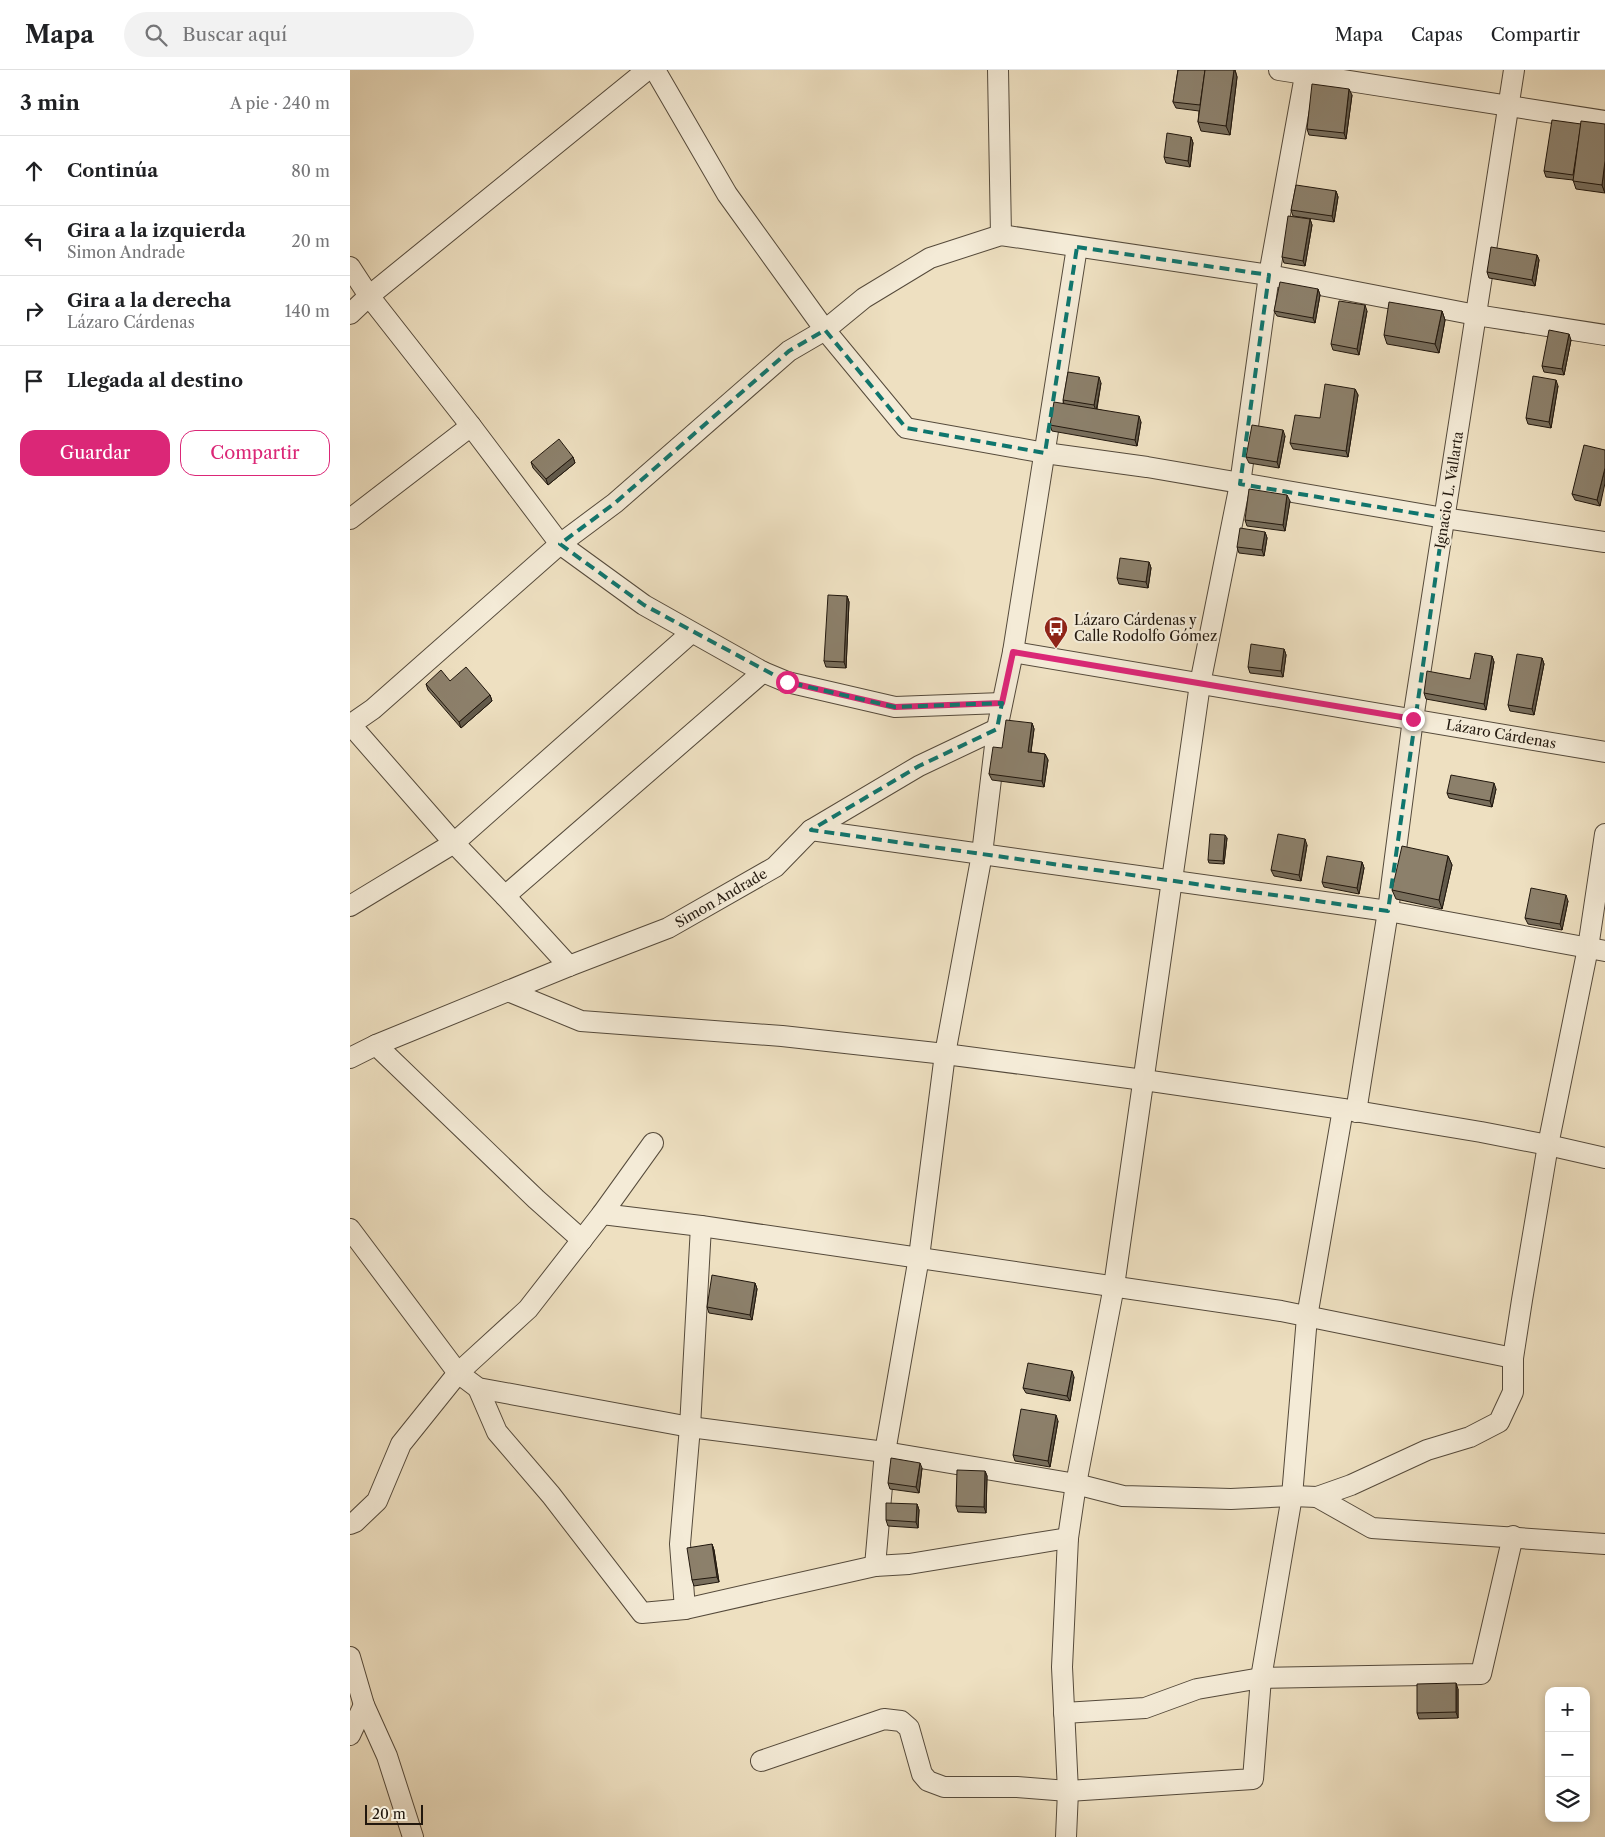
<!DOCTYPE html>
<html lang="es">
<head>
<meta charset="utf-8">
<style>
  :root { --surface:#fff; --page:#f2f2f2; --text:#202124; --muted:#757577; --line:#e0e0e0; --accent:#db2777 }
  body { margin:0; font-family:"Libre Caslon Text",serif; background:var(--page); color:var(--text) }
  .controls { position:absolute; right:15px; bottom:15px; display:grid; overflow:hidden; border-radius:10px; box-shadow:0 2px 8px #0003 }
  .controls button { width:45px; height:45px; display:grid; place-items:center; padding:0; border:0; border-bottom:1px solid var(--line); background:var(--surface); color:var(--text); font:25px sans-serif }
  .scale { position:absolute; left:15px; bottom:12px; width:58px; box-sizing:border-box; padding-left:5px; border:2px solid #22180e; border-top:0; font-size:14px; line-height:18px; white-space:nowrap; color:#22180e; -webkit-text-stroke:4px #f4ebd7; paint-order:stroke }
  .stop { position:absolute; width:15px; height:15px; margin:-11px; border:4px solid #db2777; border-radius:50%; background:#fff }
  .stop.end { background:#db2777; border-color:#fff; box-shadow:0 1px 5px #0008 }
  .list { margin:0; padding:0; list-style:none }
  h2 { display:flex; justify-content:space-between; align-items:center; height:65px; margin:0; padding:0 20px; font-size:21px }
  h2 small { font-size:16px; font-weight:400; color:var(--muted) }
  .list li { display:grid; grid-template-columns:32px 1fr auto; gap:15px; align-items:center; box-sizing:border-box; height:70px; padding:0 20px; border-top:1px solid var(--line) }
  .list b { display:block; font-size:19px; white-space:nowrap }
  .list p { margin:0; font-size:16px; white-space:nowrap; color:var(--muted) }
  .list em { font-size:16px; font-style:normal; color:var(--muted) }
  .actions { display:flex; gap:10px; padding:15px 20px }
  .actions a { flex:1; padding:11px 0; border:1px solid var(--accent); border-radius:15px; text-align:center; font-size:18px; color:var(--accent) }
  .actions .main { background:var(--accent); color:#fff }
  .icon { flex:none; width:28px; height:28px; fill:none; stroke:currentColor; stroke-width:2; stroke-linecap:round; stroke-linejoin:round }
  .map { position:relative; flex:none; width:1255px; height:1767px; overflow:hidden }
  header { display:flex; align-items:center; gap:30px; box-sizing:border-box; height:70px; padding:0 25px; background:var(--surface); border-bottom:1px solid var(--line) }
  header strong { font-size:24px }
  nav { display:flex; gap:28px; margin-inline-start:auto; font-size:18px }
  .search { width:350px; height:45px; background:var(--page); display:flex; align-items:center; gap:12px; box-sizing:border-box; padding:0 18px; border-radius:28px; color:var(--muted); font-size:19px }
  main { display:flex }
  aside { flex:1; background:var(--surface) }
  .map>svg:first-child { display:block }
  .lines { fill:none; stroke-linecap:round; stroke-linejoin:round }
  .minor-casing { stroke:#554a3b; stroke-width:22 }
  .minor { stroke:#f4ebd7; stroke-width:20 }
  .wall { fill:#786e5c; stroke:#22180e }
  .shaded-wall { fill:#625a4b; stroke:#22180e }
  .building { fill:#8c806b; stroke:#22180e }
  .route { stroke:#db2777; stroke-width:6 }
  .marked { fill:none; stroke:#0f766e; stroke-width:4; stroke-dasharray:10 6; stroke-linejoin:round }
  .labels { text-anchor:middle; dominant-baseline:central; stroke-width:4.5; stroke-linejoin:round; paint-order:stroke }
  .street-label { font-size:14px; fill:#22180e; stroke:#f4ebd7 }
  .poi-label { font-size:14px; fill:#22180e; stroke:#f4ebd7; text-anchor:start }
</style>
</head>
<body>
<header>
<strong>Mapa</strong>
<div class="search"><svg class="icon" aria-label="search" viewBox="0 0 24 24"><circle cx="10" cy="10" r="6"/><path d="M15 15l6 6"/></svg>Buscar aquí</div>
<nav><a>Mapa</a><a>Capas</a><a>Compartir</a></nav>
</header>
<main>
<aside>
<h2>3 min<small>A pie · 240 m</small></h2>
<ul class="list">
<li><svg class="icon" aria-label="ahead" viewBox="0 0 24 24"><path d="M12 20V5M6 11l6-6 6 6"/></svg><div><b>Continúa</b></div><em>80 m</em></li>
<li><svg class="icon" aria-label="left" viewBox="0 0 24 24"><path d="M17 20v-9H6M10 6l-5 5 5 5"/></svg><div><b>Gira a la izquierda</b><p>Simon Andrade</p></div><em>20 m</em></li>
<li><svg class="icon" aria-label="right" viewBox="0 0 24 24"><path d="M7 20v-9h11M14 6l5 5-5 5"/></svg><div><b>Gira a la derecha</b><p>Lázaro Cárdenas</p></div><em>140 m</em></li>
<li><svg class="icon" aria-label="arrive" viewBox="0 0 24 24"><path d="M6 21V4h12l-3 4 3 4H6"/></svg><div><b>Llegada al destino</b></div></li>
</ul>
<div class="actions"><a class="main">Guardar</a><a>Compartir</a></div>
</aside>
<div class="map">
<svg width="1255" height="1767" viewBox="0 0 1255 1767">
  <rect width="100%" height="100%" fill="#eee0c1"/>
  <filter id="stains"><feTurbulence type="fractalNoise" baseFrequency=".004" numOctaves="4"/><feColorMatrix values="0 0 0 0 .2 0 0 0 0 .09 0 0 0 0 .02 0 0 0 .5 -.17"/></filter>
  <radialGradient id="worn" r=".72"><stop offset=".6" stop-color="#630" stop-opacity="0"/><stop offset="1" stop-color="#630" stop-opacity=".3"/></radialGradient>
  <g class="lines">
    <!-- minor casing -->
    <g class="minor-casing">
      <g id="minor">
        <polyline points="305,0 377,124 475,260 556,358 695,383 797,397 1094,448 1255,472"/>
        <polyline points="648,0 651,165"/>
        <polyline points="929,0 1255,51"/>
        <polyline points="0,197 19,226 121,356 210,474 294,535 413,602 437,612 545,637 652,633"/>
        <polyline points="0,244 19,226 297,0"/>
        <polyline points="0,449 121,356"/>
        <polyline points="663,582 1255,682"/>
        <polyline points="0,654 104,773 155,826 219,896"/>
        <polyline points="0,655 23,639 210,474 265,433 439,281 475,260 514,228 580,188 651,165 919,205 1126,245 1255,265"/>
        <polyline points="461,760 1038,841 1255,881"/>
        <polyline points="155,826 413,602"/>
        <polyline points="0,836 104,773 341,563"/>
        <polyline points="158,921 231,951 432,966 595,984 794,1010 993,1039 1131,1062 1198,1075 1255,1088"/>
        <polyline points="26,975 186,1129 232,1170"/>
        <polyline points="0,988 26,975 219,896 318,858 425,797 461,760 569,696 647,659"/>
        <polyline points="1006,1042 1038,841 1063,649 1164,0"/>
        <polyline points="252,1144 351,1156 931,1241 1163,1288"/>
        <polyline points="0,1159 108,1303 128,1318 340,1357 535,1382 726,1414 773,1426 881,1429 942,1426 967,1427 1001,1415 1077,1380 1120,1367 1149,1352 1163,1322 1163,1288 1172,1230 1198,1075 1238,878 1255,764"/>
        <polyline points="128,1318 147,1362 201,1425 292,1543 335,1539 525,1496 559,1494 718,1468"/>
        <polyline points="967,1427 1022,1458 1255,1474"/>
        <polyline points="0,1454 5,1452 27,1431 51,1374 108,1303 178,1239 252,1144 303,1073"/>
        <polyline points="525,1496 535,1382 569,1187 595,984 632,784 647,659 663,582 727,177"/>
        <polyline points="335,1539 330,1474 340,1357 351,1156"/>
        <polyline points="0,1587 14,1635 37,1686 63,1767"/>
        <polyline points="714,1643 795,1638 847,1619 911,1608 1131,1604 1163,1466"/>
        <polyline points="0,1665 14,1635"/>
        <polyline points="411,1691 534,1649 551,1651 559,1658 572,1704 578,1711 594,1717 667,1717 718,1721 903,1709 911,1608 942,1426 957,1247 993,1039"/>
        <polyline points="716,1767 718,1721 712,1597 718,1468 726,1414 764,1216 850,614 890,414 919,205 956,0"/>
      </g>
    </g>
    <!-- minor -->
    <use href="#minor" class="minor"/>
  </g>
  <!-- wall -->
  <g class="wall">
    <polygon points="828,0 885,0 887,7 880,65 851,61 848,52 849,41 826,38 823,32"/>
    <polygon points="1002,25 996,69 959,65 957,59"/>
    <polygon points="1231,54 1255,123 1226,119 1223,110 1196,107 1194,101"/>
    <polygon points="841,67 843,73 840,97 816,93 814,87"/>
    <polygon points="986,121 988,127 984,152 943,146 941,140"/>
    <polygon points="960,149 962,155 955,196 934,193 932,187"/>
    <polygon points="1187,185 1189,190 1185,216 1139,208 1137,202"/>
    <polygon points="968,219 970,225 965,253 927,246 924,241"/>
    <polygon points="1017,241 1009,285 983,280 981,274"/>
    <polygon points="1092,241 1095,250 1089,283 1037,274 1034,265"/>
    <polygon points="1221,270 1214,305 1194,302 1192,296"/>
    <polygon points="751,313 747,339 791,352 787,376 702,361 700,355 714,334 713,330"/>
    <polygon points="1208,316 1201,358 1178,354 1176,348"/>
    <polygon points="1005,319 1008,325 998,387 943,379 940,373"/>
    <polygon points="935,366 929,398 899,393 896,387"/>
    <polygon points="1255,380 1250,436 1225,430 1222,424"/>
    <polygon points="223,387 225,393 198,415 183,398 181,392"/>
    <polygon points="940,431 935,461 897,456 895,450"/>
    <polygon points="915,462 917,468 914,486 889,483 887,477"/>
    <polygon points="799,492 801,498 798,518 769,514 767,508"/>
    <polygon points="497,526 499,532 496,598 476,597 474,591"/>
    <polygon points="934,579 936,585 933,607 900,603 898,597"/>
    <polygon points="1142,586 1144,592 1136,640 1076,629 1074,623 1120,609"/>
    <polygon points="1192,588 1194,594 1184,645 1160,641 1158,635"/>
    <polygon points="100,611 140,625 142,631 111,658 78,620 76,614"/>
    <polygon points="682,653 684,659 681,682 695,684 698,690 694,717 642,710 639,704 652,678"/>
    <polygon points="1146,719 1142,737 1099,728 1097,723"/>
    <polygon points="877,768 874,794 859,793 858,790"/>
    <polygon points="957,775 951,811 924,806 921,800"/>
    <polygon points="1098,786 1102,795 1092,839 1046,829 1042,820"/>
    <polygon points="1012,792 1014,798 1009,824 974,817 972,812"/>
    <polygon points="1218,831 1212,860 1178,854 1175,848"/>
    <polygon points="405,1213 407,1219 402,1250 359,1243 357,1237"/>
    <polygon points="724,1307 720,1331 676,1323 673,1318"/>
    <polygon points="708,1351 700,1397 665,1391 663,1385"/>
    <polygon points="572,1398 569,1423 540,1419 538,1413"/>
    <polygon points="635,1401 637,1406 636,1443 608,1442 606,1436"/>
    <polygon points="567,1434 569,1440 568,1458 538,1456 536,1450"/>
    <polygon points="362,1474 364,1480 369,1512 344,1516 342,1510"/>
    <polygon points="1108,1619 1108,1648 1069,1649 1067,1643"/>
  </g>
  <!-- shaded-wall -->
  <g class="shaded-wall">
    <polygon points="884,0 885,0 887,7 880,65 876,56"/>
    <polygon points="999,19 1002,25 996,69 994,63"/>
    <polygon points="841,67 843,73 840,97 838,91"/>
    <polygon points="1255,91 1255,123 1252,115"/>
    <polygon points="986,121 988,127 984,152 982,146"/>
    <polygon points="960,149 962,155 955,196 953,191"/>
    <polygon points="1187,185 1189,190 1185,216 1182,210"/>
    <polygon points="968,219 970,225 965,253 963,248"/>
    <polygon points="1015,235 1017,241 1009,285 1007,279"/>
    <polygon points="1092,241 1095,250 1089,283 1085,274"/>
    <polygon points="1219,264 1221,270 1214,305 1212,299"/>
    <polygon points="749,307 751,313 746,341 744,335"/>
    <polygon points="1206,310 1208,316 1201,358 1199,352"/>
    <polygon points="1005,319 1008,325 998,387 996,381"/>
    <polygon points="789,346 791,352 787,376 785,370"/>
    <polygon points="933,360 935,366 929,398 927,392"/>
    <polygon points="223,387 225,393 198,415 196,409"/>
    <polygon points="1255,398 1255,413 1250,436 1247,430"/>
    <polygon points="937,425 940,431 935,461 933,455"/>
    <polygon points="915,462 917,468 914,486 912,480"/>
    <polygon points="799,492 801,498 798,518 796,512"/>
    <polygon points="497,526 499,532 496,598 494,592"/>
    <polygon points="934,579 936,585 933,607 931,601"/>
    <polygon points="1142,586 1144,592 1136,640 1134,634"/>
    <polygon points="1192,588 1194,594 1184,645 1182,639"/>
    <polygon points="140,625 142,631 111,658 109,652"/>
    <polygon points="682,653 684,659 680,688 678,682"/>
    <polygon points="695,684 698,690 694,717 692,711"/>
    <polygon points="1144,713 1146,719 1142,737 1140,731"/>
    <polygon points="875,765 877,768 874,794 873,791"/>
    <polygon points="955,769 957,775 951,811 949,805"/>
    <polygon points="1098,786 1102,795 1092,839 1089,830"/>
    <polygon points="1012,792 1014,798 1009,824 1007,818"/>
    <polygon points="1216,825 1218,831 1212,860 1210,854"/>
    <polygon points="405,1213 407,1219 402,1250 400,1245"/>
    <polygon points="722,1301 724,1307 720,1331 717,1326"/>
    <polygon points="706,1345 708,1351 700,1397 698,1391"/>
    <polygon points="570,1393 572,1398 569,1423 566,1417"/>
    <polygon points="635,1401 637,1406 636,1443 634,1437"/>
    <polygon points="567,1434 569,1440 568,1458 566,1452"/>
    <polygon points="362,1474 364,1480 369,1512 367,1507"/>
    <polygon points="1106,1613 1108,1619 1108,1648 1106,1642"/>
  </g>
  <!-- building -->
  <g class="building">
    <polygon points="828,0 855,0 850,35 823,32"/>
    <polygon points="855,0 884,0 876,56 848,52"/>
    <polygon points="962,14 999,19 994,63 957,59"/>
    <polygon points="1202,50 1231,54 1223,105 1194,101"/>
    <polygon points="1231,51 1255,54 1255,91 1252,115 1223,111"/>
    <polygon points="817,63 841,67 838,91 814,87"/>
    <polygon points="946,115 986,121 982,146 941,140"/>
    <polygon points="938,146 960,149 953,191 932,187"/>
    <polygon points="1141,177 1187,185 1182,210 1137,202"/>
    <polygon points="930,212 968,219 963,248 924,241"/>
    <polygon points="989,231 1015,235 1007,279 981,274"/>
    <polygon points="1039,232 1092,241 1085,274 1034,265"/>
    <polygon points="1199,260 1219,264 1212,299 1192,296"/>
    <polygon points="718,302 749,307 744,335 713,330"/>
    <polygon points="1183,306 1206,310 1199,352 1176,348"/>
    <polygon points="975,314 1005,319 996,381 940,373 945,345 970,348"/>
    <polygon points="704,332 789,346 785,370 700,355"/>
    <polygon points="902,355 933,360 927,392 896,387"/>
    <polygon points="209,369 223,387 196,409 181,392"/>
    <polygon points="1234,375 1255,380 1255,398 1247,430 1222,424"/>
    <polygon points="899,419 937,425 933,455 895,450"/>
    <polygon points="890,458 915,462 912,480 887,477"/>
    <polygon points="770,488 799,492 796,512 767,508"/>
    <polygon points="478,525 497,526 494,592 474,591"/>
    <polygon points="901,574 934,579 931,601 898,597"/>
    <polygon points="1125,583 1142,586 1134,634 1074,623 1077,601 1120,609"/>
    <polygon points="1167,584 1192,588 1182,639 1158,635"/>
    <polygon points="116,597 140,625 109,652 76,614 91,600 100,611"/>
    <polygon points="656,650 682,653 678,682 695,684 692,711 639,704 643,677 652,678"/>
    <polygon points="1101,705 1144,713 1140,731 1097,723"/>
    <polygon points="860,764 875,765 873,791 858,790"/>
    <polygon points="928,764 955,769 949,805 921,800"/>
    <polygon points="1052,776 1098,786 1089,830 1042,820"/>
    <polygon points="977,786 1012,792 1007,818 972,812"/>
    <polygon points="1181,818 1216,825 1210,854 1175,848"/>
    <polygon points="362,1205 405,1213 400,1245 357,1237"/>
    <polygon points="678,1293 722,1301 717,1326 673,1318"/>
    <polygon points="671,1339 706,1345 698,1391 663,1385"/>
    <polygon points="541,1388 570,1393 566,1417 538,1413"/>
    <polygon points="607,1400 635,1401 634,1437 606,1436"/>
    <polygon points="536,1433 567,1434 566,1452 536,1450"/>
    <polygon points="362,1474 367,1507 342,1510 337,1478"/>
    <polygon points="1106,1613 1106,1642 1067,1643 1067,1614"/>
  </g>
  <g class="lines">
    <!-- route -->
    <polyline class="route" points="437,612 545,637 652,633 663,582 1063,649"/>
  </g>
  <!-- marked area -->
  <path class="marked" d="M727,177L919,205L890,414L1094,448L1038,841L461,760L569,696L647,659L652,633L545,637L437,612L294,535L210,474L265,433L439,281L475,260L556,358L695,383Z"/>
  <!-- icons -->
  <defs>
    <g id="bus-pin" transform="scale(1.25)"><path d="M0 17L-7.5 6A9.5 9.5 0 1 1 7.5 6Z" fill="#8f2418" stroke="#f4ebd7"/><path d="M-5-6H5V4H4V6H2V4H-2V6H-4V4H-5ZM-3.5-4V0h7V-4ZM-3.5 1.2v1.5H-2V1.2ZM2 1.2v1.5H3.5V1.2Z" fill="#fff"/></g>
  </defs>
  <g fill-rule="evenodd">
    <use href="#bus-pin" x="706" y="558"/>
  </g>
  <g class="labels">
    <!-- street labels -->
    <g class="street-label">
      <text transform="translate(1099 420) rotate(-81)">Ignacio L. Vallarta</text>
      <text transform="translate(1151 664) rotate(10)">Lázaro Cárdenas</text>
      <text transform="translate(371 828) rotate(-30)">Simon Andrade</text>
    </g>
    <!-- poi labels -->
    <g class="poi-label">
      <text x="724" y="550">Lázaro Cárdenas y<tspan x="724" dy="16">Calle Rodolfo Gómez</tspan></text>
    </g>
  </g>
  <rect width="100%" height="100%" filter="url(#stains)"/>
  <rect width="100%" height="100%" fill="url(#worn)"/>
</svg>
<div class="controls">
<button>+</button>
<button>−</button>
<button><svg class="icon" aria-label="layers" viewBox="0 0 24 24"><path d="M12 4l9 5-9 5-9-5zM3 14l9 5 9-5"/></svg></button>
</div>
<div class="scale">20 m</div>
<div class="stop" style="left:437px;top:612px"></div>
<div class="stop end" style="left:1063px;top:649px"></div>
</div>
</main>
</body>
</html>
